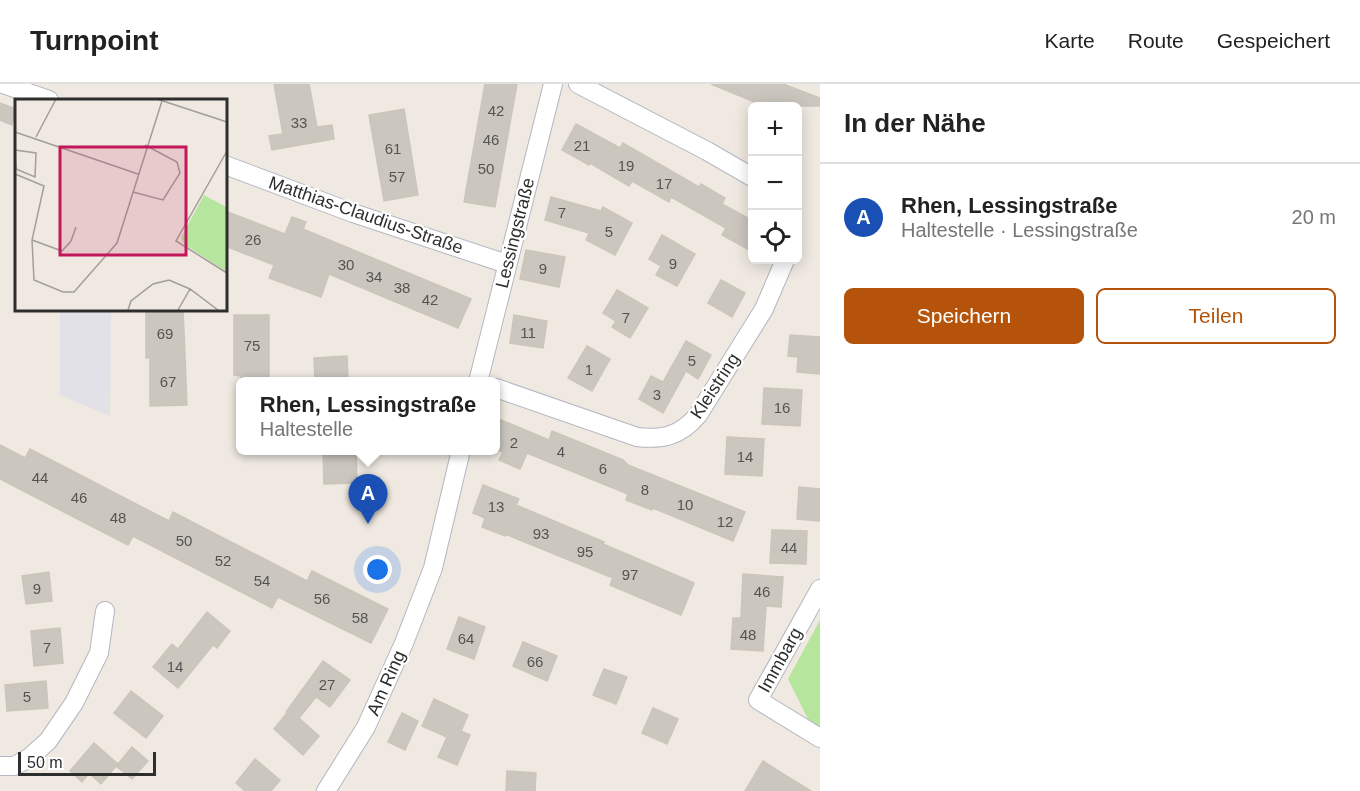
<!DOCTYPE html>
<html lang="de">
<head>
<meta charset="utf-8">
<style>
  :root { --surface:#fff; --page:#f2f2f2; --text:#222; --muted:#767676; --line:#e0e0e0; --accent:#b45309 }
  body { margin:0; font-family:Arial,sans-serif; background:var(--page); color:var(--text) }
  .controls { position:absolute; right:18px; top:18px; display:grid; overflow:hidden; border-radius:9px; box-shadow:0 3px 15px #0003 }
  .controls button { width:54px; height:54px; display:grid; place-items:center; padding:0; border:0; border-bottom:2px solid var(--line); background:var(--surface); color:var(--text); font:30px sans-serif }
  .scale { position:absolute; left:18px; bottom:15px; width:138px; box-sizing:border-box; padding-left:6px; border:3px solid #2e2e2e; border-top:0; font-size:16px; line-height:21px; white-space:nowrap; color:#2e2e2e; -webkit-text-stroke:4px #fff; paint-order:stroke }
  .you { position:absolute; left:378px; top:486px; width:21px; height:21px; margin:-15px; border:4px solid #fff; border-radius:50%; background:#1a73e8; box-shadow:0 0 0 9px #1a73e833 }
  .badge { display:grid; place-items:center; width:39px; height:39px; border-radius:50%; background:var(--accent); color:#fff; font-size:20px; font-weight:700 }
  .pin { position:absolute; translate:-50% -50px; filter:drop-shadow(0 2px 3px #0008) }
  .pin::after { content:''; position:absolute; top:32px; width:21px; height:18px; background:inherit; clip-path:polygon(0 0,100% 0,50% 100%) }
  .popup { position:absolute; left:236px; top:293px; width:264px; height:78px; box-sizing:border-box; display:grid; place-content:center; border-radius:9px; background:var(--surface); filter:drop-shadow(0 2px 4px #0005); font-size:20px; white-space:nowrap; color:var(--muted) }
  .popup b { font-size:22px; color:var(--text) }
  .popup::after { content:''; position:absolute; left:50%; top:100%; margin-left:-12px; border:12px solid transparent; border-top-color:var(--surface) }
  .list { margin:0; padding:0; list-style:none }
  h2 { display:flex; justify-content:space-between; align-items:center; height:78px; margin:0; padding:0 24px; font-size:26px }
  h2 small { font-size:20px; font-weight:400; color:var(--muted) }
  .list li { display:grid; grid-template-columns:39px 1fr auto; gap:18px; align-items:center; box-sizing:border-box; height:108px; padding:0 24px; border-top:2px solid var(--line) }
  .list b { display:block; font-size:22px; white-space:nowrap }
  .list p { margin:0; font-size:20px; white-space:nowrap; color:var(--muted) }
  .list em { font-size:20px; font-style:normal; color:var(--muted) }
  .actions { display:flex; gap:12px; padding:18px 24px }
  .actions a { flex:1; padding:14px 0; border:2px solid var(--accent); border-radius:9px; text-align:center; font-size:21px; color:var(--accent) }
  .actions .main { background:var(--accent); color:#fff }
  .icon { flex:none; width:33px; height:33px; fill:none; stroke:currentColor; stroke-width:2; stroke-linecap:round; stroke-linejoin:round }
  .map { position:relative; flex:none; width:820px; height:707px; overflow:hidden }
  header { display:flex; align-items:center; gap:36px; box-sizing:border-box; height:84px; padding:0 30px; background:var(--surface); border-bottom:2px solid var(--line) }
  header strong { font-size:28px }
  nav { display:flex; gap:33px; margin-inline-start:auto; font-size:21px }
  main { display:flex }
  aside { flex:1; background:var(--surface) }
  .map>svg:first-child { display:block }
  .industrial { fill:#e3e1e8 }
  .green { fill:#b6e59e }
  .building { fill:#cbc7bf; stroke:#cbc5ba; stroke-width:1.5 }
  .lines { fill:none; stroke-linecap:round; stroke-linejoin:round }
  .minor-casing { stroke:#b4b7c1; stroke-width:20 }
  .minor { stroke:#fff; stroke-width:18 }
  .labels { text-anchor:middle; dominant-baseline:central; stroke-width:4.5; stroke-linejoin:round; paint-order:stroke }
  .number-label { font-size:15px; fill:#555452 }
  .street-label { font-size:18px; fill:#2e2e2e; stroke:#fff }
  .inset-road { fill:none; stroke:#a29e99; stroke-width:1.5 }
  .view { fill:#c2185b; fill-opacity:0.15; stroke:#c2185b; stroke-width:3 }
  .inset-edge { fill:none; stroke:#2e2e2e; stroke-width:3 }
</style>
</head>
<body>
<header>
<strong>Turnpoint</strong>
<nav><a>Karte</a><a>Route</a><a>Gespeichert</a></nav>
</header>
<main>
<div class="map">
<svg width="820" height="707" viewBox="0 0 820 707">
  <rect width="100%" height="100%" fill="#efe9e1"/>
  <!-- industrial -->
  <polygon class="industrial" points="60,225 111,225 110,332 60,311"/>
  <!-- green -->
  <polygon class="green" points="820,536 820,649 813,645 788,595"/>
  <!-- building -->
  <g class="building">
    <polygon points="274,0 309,0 317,43 332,41 334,55 272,66 269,52 283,50"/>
    <polygon points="485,0 517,0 495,123 464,118"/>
    <polygon points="711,0 783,0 820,14 820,22 756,22 757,19"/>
    <polygon points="0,19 16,25 12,41 0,36"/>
    <polygon points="404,25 418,111 384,117 369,31"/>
    <polygon points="576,40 620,64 623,59 699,103 701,100 725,114 722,120 753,137 753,168 722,151 726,144 671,113 669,118 632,97 629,102 590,79 589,81 562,66"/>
    <polygon points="551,113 601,127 603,123 632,139 615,171 586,156 589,149 545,136"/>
    <polygon points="225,127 285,150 292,133 306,138 303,145 471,215 458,244 329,190 321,213 269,194 274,181 225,162"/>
    <polygon points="662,151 695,170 677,202 656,191 661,182 649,175"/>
    <polygon points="526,166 565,173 559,203 520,195"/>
    <polygon points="721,196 745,209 732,233 708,219"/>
    <polygon points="617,206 648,224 630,254 612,243 616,237 603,229"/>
    <polygon points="146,225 183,225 187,321 150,322 150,274 146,274"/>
    <polygon points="234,231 269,231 269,297 241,297 241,292 234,291"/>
    <polygon points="514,231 547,237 543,264 510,259"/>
    <polygon points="790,251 820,253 820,290 797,288 798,273 788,272"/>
    <polygon points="686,257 711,271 698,295 686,287 663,329 639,315 651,292 663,298"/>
    <polygon points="587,262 610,275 592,307 568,294"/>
    <polygon points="347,272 348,297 315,297 314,274"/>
    <polygon points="764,304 802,306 800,342 762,340"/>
    <polygon points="501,336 549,356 552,347 623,376 628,381 745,428 733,457 653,424 652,426 626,416 628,410 527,369 520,385 499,376 503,368 495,365 495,349"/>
    <polygon points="727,353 764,355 762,392 725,390"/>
    <polygon points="0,361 25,374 30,365 169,437 173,428 307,497 312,487 388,525 371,559 278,513 272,524 133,452 128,461 0,395"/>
    <polygon points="323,366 356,366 357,399 324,400"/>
    <polygon points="483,401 519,415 516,421 604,458 603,460 694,499 681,531 610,501 613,494 505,450 505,452 482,443 485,434 473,429"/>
    <polygon points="799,403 820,405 820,437 797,435"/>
    <polygon points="772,446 807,447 806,480 770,479"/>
    <polygon points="49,488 52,517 26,520 22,492"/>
    <polygon points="743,490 783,493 781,523 766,522 763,567 731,565 733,534 741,534"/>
    <polygon points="207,528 230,547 217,564 213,561 178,604 153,583 172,560 178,565"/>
    <polygon points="459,533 485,543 474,575 447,565"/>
    <polygon points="60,544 63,579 34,582 31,547"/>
    <polygon points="523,558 557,572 547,597 513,582"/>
    <polygon points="323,577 350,596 330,623 316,613 299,634 319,652 303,671 274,645 287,629 286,628"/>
    <polygon points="604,585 627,593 616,620 593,611"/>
    <polygon points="46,597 48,624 7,627 5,601"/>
    <polygon points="131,607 163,632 146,654 114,629"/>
    <polygon points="434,615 468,631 461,647 470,651 457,681 438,673 447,653 422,642"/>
    <polygon points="653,624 678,635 667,660 642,649"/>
    <polygon points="402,629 418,637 405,666 388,658"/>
    <polygon points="94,659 118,680 132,663 148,677 132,695 116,682 101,700 89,689 82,698 70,687"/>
    <polygon points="255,675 280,696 271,707 245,707 236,699"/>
    <polygon points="763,677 780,688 811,707 745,707"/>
    <polygon points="507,687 536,689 535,707 506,707"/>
  </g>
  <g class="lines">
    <!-- minor casing -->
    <g class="minor-casing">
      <g id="minor">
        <polyline points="3,0 49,16"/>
        <polyline points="578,0 707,67 752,93"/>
        <polyline points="225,81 353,129 507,180"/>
        <polyline points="478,298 553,0"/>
        <path d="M496,304L637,353C663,356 680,352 698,331L764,225L785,176"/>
        <polyline points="820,505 758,616 820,654"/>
        <polyline points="0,682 14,682 29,674 48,657 74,619 99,569 105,527"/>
        <polyline points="326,707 366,643 404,559 433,484 461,366"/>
      </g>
    </g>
    <!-- minor -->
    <use href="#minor" class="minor"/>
  </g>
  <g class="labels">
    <!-- number labels -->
    <g class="number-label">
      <text x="496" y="26">42</text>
      <text x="299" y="38">33</text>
      <text x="491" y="55">46</text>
      <text x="582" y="61">21</text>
      <text x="393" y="64">61</text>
      <text x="626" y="81">19</text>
      <text x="486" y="84">50</text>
      <text x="397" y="92">57</text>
      <text x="664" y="99">17</text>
      <text x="562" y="128">7</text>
      <text x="609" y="147">5</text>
      <text x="253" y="155">26</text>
      <text x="673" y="179">9</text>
      <text x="346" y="180">30</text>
      <text x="543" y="184">9</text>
      <text x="374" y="192">34</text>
      <text x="402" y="203">38</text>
      <text x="430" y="215">42</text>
      <text x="626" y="233">7</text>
      <text x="528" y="248">11</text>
      <text x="165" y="249">69</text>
      <text x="252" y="261">75</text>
      <text x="692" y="276">5</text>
      <text x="589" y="285">1</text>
      <text x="168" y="297">67</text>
      <text x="657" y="310">3</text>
      <text x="782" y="323">16</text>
      <text x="514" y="358">2</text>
      <text x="561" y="367">4</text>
      <text x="745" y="372">14</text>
      <text x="603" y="384">6</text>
      <text x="40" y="393">44</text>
      <text x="645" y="405">8</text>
      <text x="79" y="413">46</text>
      <text x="685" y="420">10</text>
      <text x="496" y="422">13</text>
      <text x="118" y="433">48</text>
      <text x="725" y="437">12</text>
      <text x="541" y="449">93</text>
      <text x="184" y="456">50</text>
      <text x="789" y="463">44</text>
      <text x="585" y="467">95</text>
      <text x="223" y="476">52</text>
      <text x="630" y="490">97</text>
      <text x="262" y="496">54</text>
      <text x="37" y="504">9</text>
      <text x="762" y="507">46</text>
      <text x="322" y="514">56</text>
      <text x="360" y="533">58</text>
      <text x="748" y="550">48</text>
      <text x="466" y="554">64</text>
      <text x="47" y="563">7</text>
      <text x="535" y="577">66</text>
      <text x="175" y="582">14</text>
      <text x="327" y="600">27</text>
      <text x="27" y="612">5</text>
    </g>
    <!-- street labels -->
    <g class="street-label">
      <text transform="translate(366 131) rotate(19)">Matthias-Claudius-Straße</text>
      <text transform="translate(515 149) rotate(-76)">Lessingstraße</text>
      <text transform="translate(715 302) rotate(-57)">Kleistring</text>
      <text transform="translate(780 576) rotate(-61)">Immbarg</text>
      <text transform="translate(386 599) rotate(-66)">Am Ring</text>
    </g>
  </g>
  <!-- overview -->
  <g transform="translate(15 15)">
    <rect width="212" height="212" fill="#efe9e1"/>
    <path d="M189,96L211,108V172L170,146L166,139Z" fill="#b6e59e"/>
    <path class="inset-road" d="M142,0L212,23M0,33L123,75M21,38L41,0M0,51L21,54L20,78L1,70ZM212,52L161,142L212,174M0,75L29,87L17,141L19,181L48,193H59L102,144L147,2M118,93L148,101L165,74L162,63L130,46M17,141L47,152L56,142L61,128M113,211L116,202L138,185L154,181L175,190L203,211M163,211L175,190"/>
    <path class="view" d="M45,48H171V156H45Z"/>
    <rect width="212" height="212" class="inset-edge"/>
  </g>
</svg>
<div class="controls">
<button>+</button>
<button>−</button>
<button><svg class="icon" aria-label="locate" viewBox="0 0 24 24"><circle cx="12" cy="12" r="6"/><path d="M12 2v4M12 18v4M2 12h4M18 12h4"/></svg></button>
</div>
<div class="scale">50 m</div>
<div class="you"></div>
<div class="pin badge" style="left:368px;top:440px;background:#1a4fb4">A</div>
<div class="popup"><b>Rhen, Lessingstraße</b>Haltestelle</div>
</div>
<aside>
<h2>In der Nähe<small></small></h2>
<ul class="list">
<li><span class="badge" style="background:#1a4fb4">A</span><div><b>Rhen, Lessingstraße</b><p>Haltestelle · Lessingstraße</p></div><em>20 m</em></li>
</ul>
<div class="actions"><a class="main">Speichern</a><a>Teilen</a></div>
</aside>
</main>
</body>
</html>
